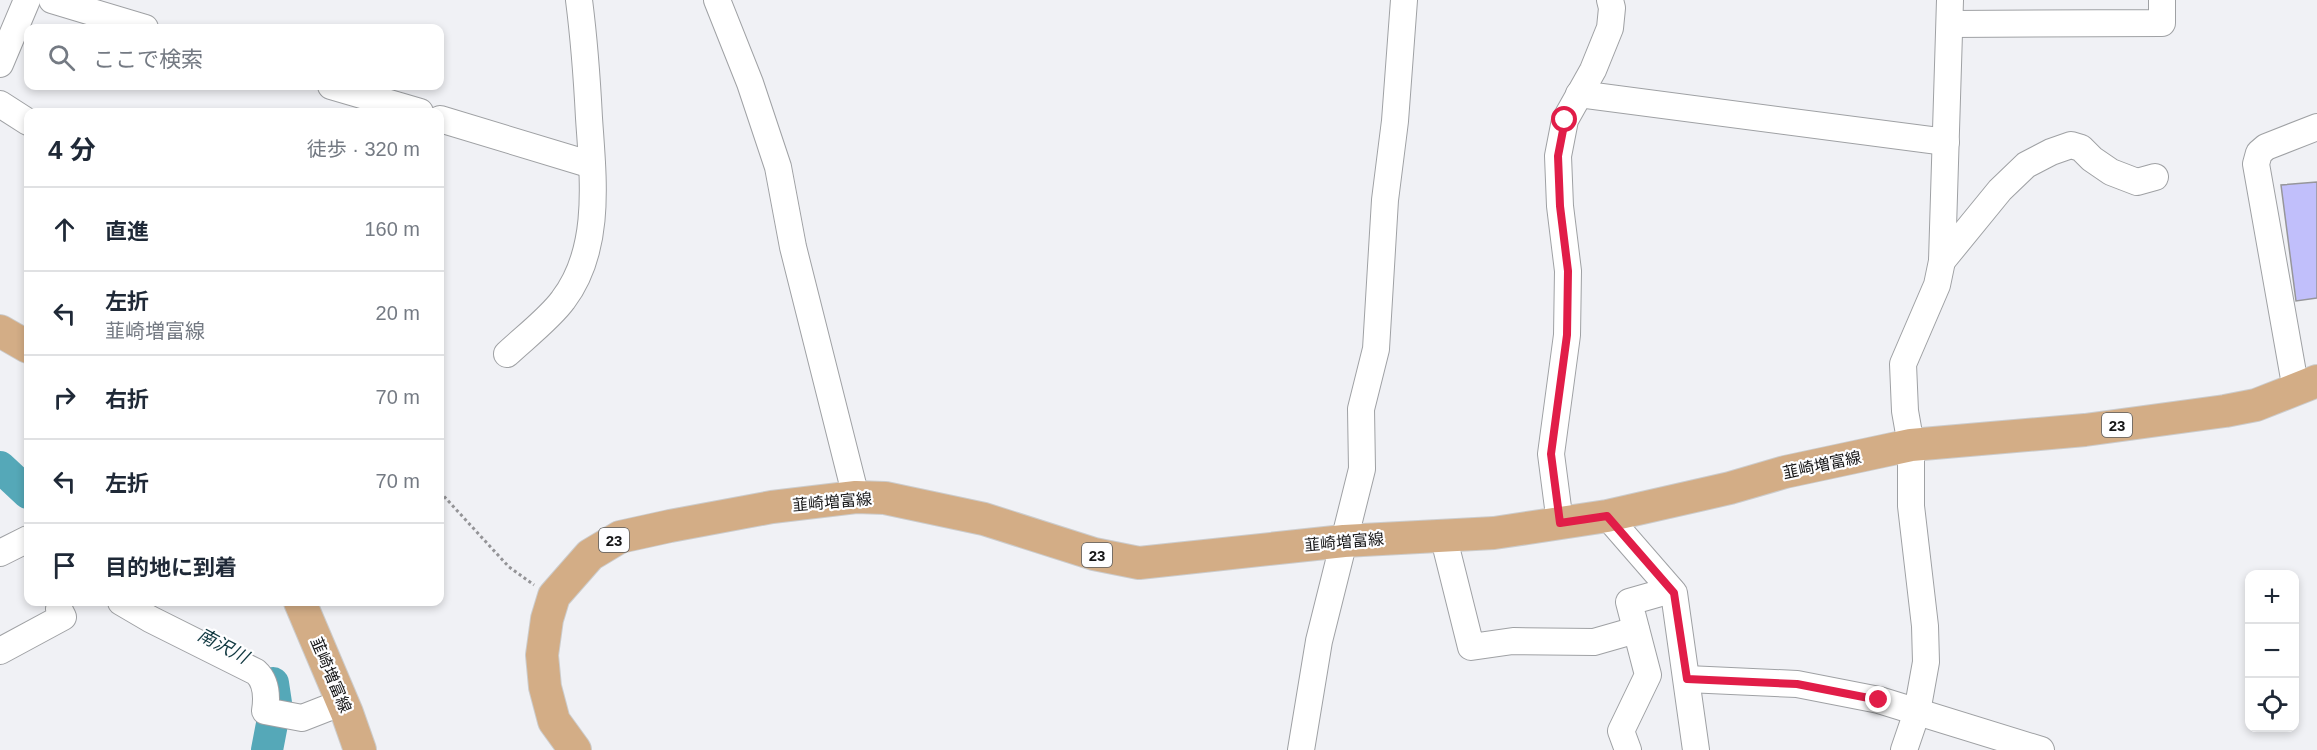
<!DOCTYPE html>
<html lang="ja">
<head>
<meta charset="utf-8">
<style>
  :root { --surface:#fff; --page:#f2f2f3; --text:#1f2937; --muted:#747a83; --line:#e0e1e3 }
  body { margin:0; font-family:Arial,"Noto Sans JP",sans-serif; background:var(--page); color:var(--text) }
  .controls { position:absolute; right:18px; bottom:18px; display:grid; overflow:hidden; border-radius:12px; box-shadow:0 3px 9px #0003 }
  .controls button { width:54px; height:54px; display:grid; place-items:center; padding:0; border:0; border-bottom:2px solid var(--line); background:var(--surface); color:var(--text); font:30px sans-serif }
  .stop { position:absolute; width:18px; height:18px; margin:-14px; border:4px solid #e11d48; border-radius:50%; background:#fff }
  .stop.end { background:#e11d48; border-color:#fff; box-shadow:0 2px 6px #0008 }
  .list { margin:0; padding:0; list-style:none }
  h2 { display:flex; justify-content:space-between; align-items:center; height:78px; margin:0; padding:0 24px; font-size:26px }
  h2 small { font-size:20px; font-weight:400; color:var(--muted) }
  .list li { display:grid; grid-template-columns:39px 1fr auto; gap:18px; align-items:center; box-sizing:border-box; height:84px; padding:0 24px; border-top:2px solid var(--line) }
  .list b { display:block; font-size:22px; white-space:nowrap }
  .list p { margin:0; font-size:20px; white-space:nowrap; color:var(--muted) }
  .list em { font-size:20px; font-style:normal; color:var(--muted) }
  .icon { flex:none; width:33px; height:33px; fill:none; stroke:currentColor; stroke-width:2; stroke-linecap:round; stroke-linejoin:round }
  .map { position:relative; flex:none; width:2317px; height:750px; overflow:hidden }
  .search { position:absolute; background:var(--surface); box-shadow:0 3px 9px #0003; left:24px; top:24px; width:420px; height:66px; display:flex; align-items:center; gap:15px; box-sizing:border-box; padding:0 21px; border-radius:12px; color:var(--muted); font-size:22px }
  .panel { position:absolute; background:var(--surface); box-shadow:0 3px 9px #0003; left:24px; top:108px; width:420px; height:498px; border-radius:12px }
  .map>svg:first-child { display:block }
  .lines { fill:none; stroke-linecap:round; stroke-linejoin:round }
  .river { stroke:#55a8b8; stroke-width:32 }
  .building { fill:#c1bffb; stroke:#96969a; stroke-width:1.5 }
  .minor-casing { stroke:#9fa1a4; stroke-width:28 }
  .major-casing { stroke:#ccc; stroke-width:34 }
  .path { stroke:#949497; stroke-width:3; stroke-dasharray:3 3; stroke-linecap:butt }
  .minor { stroke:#fff; stroke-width:26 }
  .major { stroke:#d3ad86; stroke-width:32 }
  .route { stroke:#e11d48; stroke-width:8 }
  .labels { text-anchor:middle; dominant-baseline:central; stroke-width:4.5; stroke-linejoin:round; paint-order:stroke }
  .shield { fill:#fefeff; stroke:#5b5b5c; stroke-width:1.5 }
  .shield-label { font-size:15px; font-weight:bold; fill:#151516 }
  .street-label { font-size:16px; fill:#151516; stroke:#fefeff }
  .water-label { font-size:18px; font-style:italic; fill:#103840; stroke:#fefeff }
</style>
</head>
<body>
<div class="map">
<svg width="2317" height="750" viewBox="0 0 2317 750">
  <rect width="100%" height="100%" fill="#f0f1f5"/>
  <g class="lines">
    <!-- river -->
    <g class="river">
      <polyline points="0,467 28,493"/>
      <polyline points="267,750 276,703 273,683"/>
    </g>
  </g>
  <!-- building -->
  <polygon class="building" points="2317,182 2317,298 2296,301 2281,185"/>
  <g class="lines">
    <!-- minor casing -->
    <g class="minor-casing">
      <g id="minor">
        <polyline points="52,0 145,28"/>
        <polyline points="717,0 750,83 778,167 793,247 856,497"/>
        <polyline points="1950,24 2162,23 2162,0"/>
        <polyline points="0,64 27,0"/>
        <polyline points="331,86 420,112"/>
        <polyline points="1579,94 1946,142"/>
        <polyline points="0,104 28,122"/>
        <polyline points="440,119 592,165"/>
        <polyline points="1942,261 2000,190 2026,165 2051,152 2071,145 2081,148 2092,159 2111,172 2137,182 2155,177"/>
        <path d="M507,354C524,338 550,318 563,300C602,249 593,178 589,118C587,79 584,39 579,0"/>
        <polyline points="2296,390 2256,164 2259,153 2266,147 2317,127"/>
        <polyline points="1607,516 1674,593 1696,750"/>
        <polyline points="1560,523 1551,454 1567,335 1568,271 1560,206 1558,156 1565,120 1593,70 1610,28 1612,8 1610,0"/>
        <polyline points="1443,535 1471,647 1513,641 1594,642 1636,630"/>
        <polyline points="0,553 28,539"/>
        <path d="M121,602L150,619L256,672C267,682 267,698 265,711L302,718L343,702"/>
        <polyline points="0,651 63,617 59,609"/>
        <polyline points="1687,679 1797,684 1879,700 2041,750"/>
        <polyline points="1301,750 1319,641 1362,469 1361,409 1376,349 1385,200 1395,121 1404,0"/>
        <polyline points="1628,750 1621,731 1648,675 1629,602 1671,590"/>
        <polyline points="1904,750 1917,712 1926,662 1925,626 1911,506 1911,445 1905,411 1903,364 1937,285 1942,261 1950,0"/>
      </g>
    </g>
    <!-- major casing -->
    <g class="major-casing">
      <g id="major">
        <polyline points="0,331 28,347"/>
        <polyline points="300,602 347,713 360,750"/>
        <polyline points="575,750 554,721 545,687 542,655 547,619 554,596 590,555 620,537 670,526 772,507 856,497 885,498 984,519 1094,554 1139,563 1344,541 1494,533 1607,516 1730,488 1785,472 1911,445 2085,430 2225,411 2256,405 2317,381"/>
      </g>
    </g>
    <!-- path -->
    <polyline class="path" points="440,492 509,567 534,585"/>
    <!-- minor -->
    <use href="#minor" class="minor"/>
    <!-- major -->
    <use href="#major" class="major"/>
  </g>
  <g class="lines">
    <!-- route -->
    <polyline class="route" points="1565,120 1558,156 1560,206 1568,271 1567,335 1551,454 1560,523 1607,516 1674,593 1687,679 1797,684 1879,700"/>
  </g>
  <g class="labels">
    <!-- shield labels -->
    <g class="shield">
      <rect x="2102" y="413" width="30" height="24" rx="4.5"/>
      <rect x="599" y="528" width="30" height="24" rx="4.5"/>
      <rect x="1082" y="543" width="30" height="24" rx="4.5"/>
    </g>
    <g class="shield-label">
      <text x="2117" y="425">23</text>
      <text x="614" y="540">23</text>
      <text x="1097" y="555">23</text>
    </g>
    <!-- street labels -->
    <g class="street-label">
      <text transform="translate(1822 465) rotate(-12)">韮崎増富線</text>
      <text transform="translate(832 502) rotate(-5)">韮崎増富線</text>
      <text transform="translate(1344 542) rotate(-5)">韮崎増富線</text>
      <text transform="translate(331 675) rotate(67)">韮崎増富線</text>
    </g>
    <!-- water labels -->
    <g class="water-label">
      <text transform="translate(223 646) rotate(28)">南沢川</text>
    </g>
  </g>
</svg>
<div class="controls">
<button>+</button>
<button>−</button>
<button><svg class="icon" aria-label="locate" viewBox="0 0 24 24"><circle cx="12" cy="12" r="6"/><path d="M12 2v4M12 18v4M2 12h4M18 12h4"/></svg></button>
</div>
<div class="stop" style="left:1565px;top:120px"></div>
<div class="stop end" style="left:1879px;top:700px"></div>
<div class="search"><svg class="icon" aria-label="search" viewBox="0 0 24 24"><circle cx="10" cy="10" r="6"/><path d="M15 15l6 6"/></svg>ここで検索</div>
<section class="panel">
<h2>4 分<small>徒歩 · 320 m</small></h2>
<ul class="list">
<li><svg class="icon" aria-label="ahead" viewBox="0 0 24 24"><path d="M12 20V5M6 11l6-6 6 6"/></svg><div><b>直進</b></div><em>160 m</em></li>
<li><svg class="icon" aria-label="left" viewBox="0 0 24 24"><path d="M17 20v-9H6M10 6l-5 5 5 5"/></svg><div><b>左折</b><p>韮崎増富線</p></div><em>20 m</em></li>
<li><svg class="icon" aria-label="right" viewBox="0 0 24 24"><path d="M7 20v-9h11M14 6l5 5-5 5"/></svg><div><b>右折</b></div><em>70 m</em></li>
<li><svg class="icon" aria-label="left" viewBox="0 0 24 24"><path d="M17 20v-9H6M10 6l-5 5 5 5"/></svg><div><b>左折</b></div><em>70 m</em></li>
<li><svg class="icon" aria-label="arrive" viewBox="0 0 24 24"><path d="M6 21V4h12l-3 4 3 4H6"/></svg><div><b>目的地に到着</b></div></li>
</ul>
</section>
</div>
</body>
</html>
